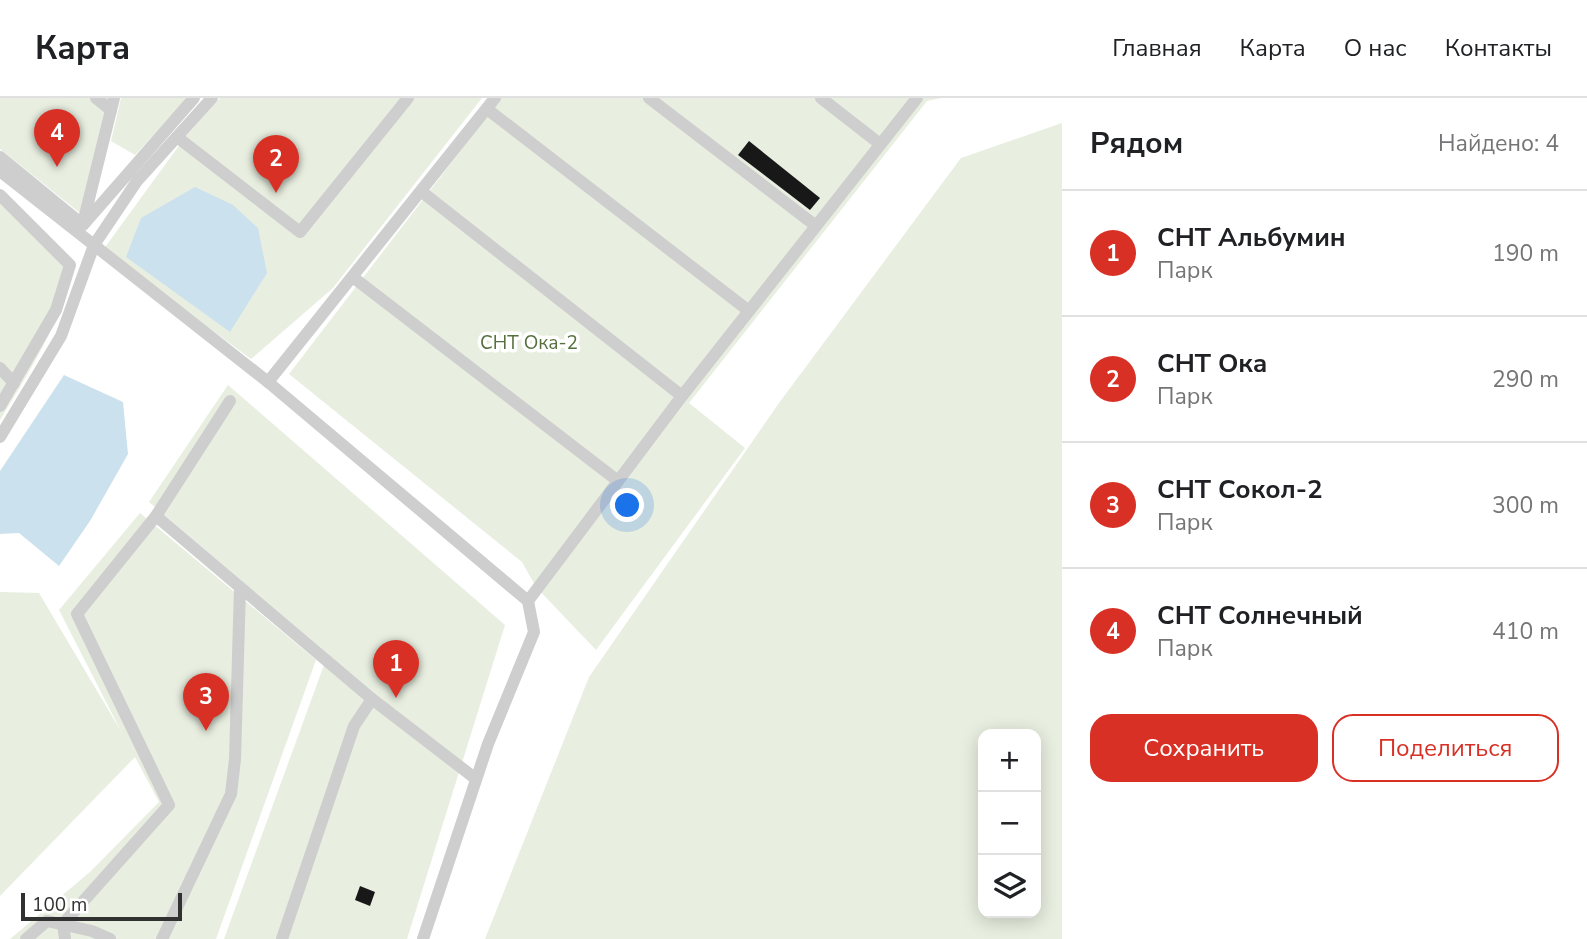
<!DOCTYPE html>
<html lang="ru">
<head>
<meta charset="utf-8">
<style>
  :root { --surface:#fff; --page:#f6f6f6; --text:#202124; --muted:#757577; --line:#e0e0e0; --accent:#d93025 }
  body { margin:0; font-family:"Nunito Sans",sans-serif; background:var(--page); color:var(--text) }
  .controls { position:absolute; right:21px; bottom:21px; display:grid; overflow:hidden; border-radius:14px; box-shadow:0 4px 18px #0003 }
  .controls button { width:63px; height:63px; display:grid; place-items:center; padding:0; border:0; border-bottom:2px solid var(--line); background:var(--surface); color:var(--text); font:35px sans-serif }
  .scale { position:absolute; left:21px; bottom:18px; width:161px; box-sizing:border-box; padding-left:7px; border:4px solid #313131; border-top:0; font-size:19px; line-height:24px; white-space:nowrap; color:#313131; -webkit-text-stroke:5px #fff; paint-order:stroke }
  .you { position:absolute; left:628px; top:408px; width:24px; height:24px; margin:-18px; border:5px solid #fff; border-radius:50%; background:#1a73e8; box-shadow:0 0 0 10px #1a73e833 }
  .badge { display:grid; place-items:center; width:46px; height:46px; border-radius:50%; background:var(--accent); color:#fff; font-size:23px; font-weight:700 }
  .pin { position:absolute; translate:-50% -58px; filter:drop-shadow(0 2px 4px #0008) }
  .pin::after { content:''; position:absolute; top:37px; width:24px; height:21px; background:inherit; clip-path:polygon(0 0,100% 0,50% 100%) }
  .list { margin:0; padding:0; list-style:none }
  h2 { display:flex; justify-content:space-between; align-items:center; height:91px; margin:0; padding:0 28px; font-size:30px }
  h2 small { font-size:23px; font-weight:400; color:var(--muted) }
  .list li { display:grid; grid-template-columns:46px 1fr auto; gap:21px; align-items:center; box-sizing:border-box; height:126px; padding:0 28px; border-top:2px solid var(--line) }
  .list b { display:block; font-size:26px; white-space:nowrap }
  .list p { margin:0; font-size:23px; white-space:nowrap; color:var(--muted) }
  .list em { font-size:23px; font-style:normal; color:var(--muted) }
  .actions { display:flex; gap:14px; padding:21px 28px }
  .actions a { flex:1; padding:16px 0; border:2px solid var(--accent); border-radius:21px; text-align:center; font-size:24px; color:var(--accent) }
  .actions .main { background:var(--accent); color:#fff }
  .icon { flex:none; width:38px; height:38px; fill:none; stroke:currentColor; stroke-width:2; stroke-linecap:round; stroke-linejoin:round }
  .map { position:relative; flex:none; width:1062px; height:841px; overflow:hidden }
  header { display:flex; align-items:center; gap:42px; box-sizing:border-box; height:98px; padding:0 35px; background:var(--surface); border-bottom:2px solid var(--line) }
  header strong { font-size:33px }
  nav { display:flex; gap:38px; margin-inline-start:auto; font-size:24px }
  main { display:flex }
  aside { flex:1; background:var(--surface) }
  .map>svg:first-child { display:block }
  .green { fill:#e8eee0; fill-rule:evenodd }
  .water { fill:#cce1ee }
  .building { fill:#181818 }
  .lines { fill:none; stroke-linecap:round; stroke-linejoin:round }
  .minor { stroke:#cecece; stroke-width:12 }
  .labels { text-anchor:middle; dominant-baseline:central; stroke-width:7; stroke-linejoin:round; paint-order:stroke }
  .park-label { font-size:19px; fill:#556f3d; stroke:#fff }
</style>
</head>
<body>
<header>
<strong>Карта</strong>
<nav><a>Главная</a><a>Карта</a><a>О нас</a><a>Контакты</a></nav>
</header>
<main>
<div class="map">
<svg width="1062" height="841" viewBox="0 0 1062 841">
  <rect width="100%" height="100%" fill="#fff"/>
  <!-- green -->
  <g class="green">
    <polygon points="0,0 108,0 80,115 0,51"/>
    <polygon points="121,0 188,0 135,57 111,43"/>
    <polygon points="220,0 482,0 333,190 251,261 103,152 186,38"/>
    <polygon points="501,0 941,0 927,3 689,305 745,350 596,552 536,489 522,464 289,276"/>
    <path d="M1062,25V841H485L589,579L779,305L961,60ZM983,636H1036V815H983Z"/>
    <path d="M0,93L74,166C62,223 30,272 0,322Z"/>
    <polygon points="228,287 505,527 407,841 224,841 328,556 149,404"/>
    <polygon points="140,415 316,562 216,841 10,841 90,774 159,704 135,659 0,798 0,494 39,495 122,635 59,512"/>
  </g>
  <!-- water -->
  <g class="water">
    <polygon points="195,89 233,107 258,130 267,175 230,234 126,159 141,120"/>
    <polygon points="64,277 123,304 128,356 90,423 59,468 19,435 0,436 0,373"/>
  </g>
  <!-- building -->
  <g class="building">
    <polygon points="749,43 820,100 810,112 738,57"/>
    <polygon points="360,788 375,794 370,808 355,802"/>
  </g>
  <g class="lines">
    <!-- minor -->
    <g class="minor">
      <polyline points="96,0 111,12"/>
      <polyline points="649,0 816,128"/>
      <polyline points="821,0 880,46"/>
      <polyline points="487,11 749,213"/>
      <polyline points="177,39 300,134 408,0"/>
      <polyline points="0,59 83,127 194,0"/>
      <polyline points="0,73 268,284 528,503 534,534 488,646 423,841"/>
      <polyline points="422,94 682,298"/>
      <polyline points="0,97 70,167 56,212 0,308"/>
      <polyline points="83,125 114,0"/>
      <polyline points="354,180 618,383"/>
      <polyline points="0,270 14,285"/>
      <polyline points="268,284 495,0"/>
      <polyline points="0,339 61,238 94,147 137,83 212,0"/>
      <polyline points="156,418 372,601 476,681"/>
      <polyline points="528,503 682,298 917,0"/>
      <polyline points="26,841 47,823 92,833 110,841"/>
      <polyline points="65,841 63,826 169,707 77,516 156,418 230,303"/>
      <polyline points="162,841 231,696 235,661 240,490"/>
      <polyline points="282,841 354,628 372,601"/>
    </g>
  </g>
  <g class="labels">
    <!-- park labels -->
    <g class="park-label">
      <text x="529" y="245">СНТ Ока-2</text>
    </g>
  </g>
</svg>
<div class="controls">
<button>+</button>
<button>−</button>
<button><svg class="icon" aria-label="layers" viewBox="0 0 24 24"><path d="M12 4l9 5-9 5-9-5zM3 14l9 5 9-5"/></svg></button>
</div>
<div class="scale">100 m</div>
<div class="you"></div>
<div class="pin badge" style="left:396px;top:600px">1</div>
<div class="pin badge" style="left:276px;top:95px">2</div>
<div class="pin badge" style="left:206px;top:633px">3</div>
<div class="pin badge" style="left:57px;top:69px">4</div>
</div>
<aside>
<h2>Рядом<small>Найдено: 4</small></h2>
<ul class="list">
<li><span class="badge">1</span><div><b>СНТ Альбумин</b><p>Парк</p></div><em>190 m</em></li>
<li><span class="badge">2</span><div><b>СНТ Ока</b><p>Парк</p></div><em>290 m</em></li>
<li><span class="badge">3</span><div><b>СНТ Сокол-2</b><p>Парк</p></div><em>300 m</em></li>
<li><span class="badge">4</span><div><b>СНТ Солнечный</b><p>Парк</p></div><em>410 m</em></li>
</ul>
<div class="actions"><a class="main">Сохранить</a><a>Поделиться</a></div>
</aside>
</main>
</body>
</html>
